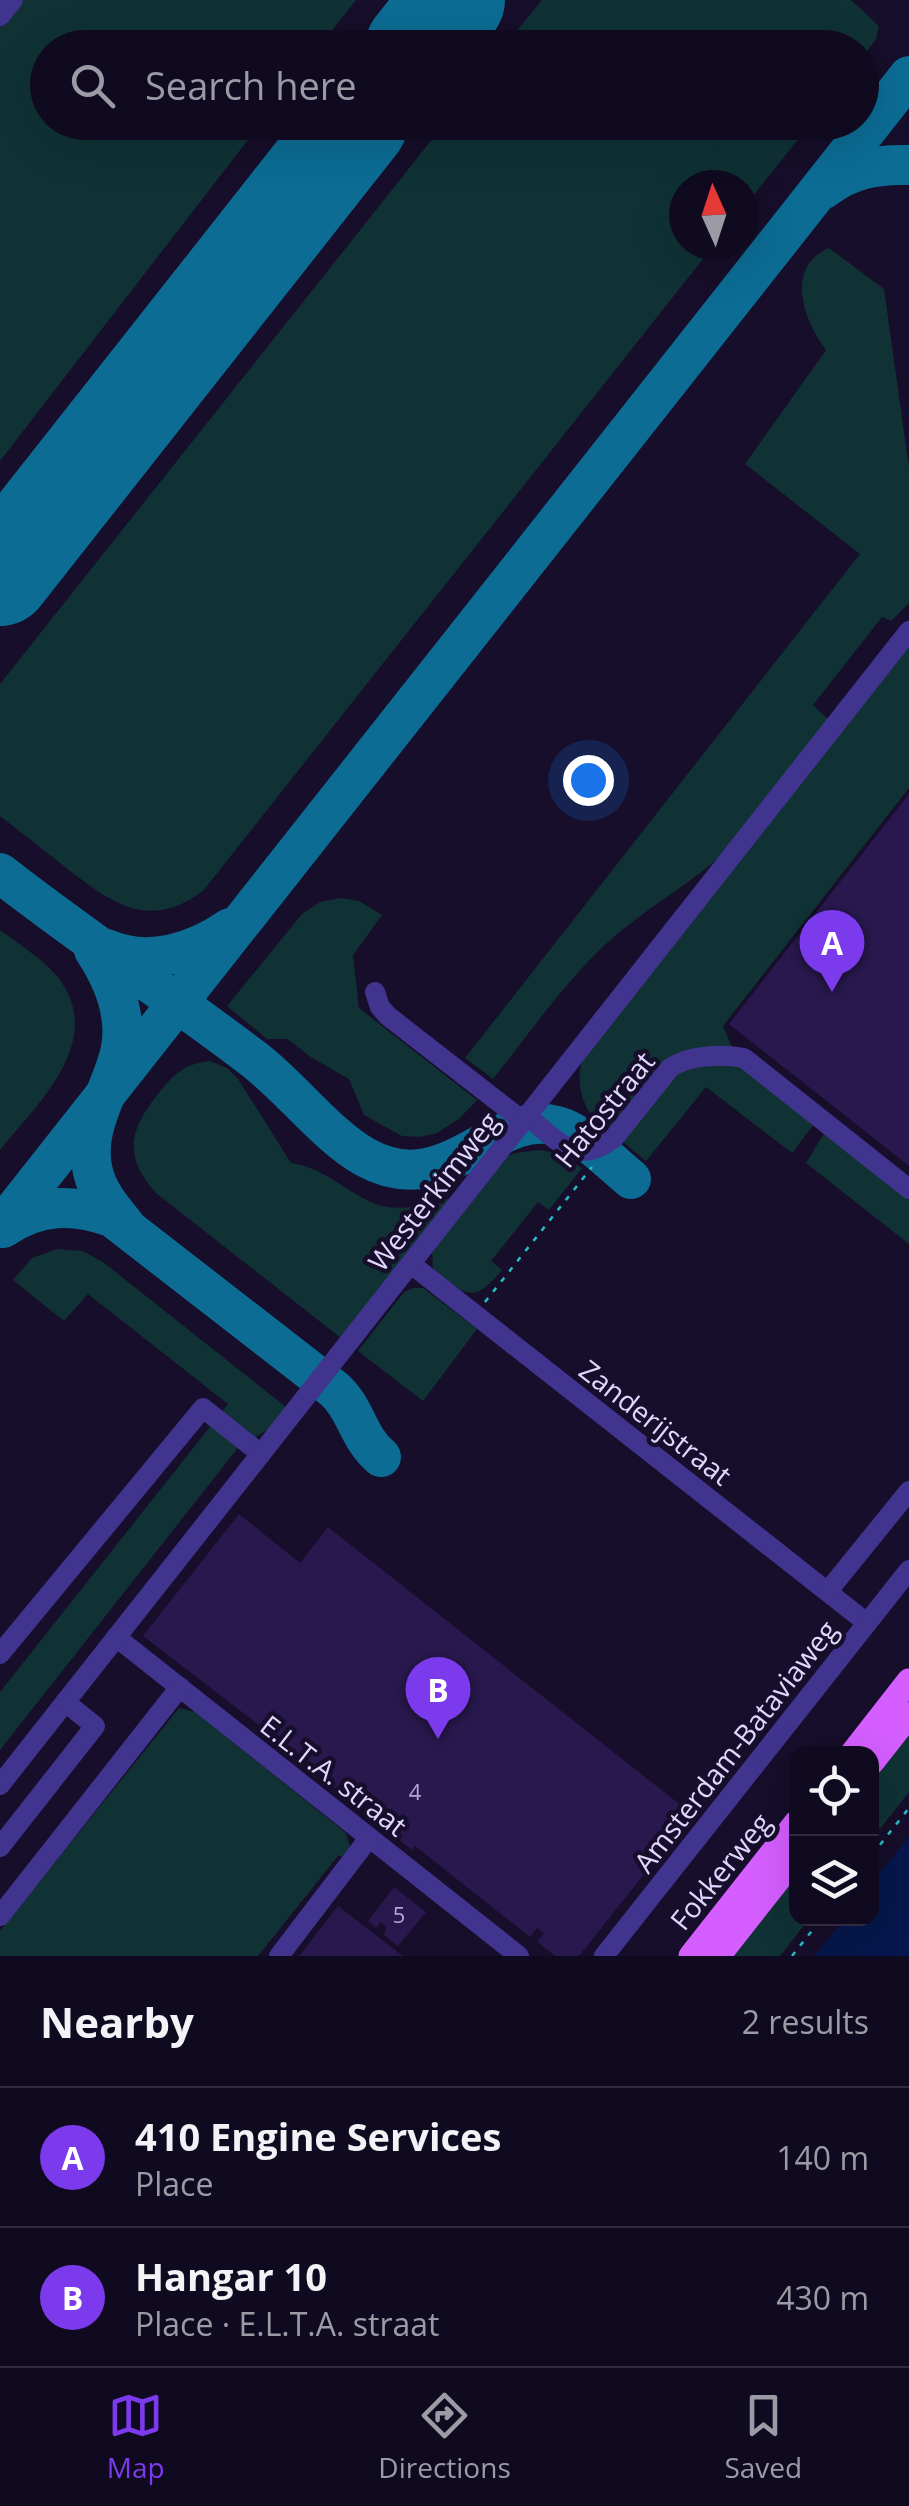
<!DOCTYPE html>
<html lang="en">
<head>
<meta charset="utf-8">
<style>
  :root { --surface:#100a20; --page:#191329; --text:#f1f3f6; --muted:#9c9aa5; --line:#302b3e; --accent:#7c3aed }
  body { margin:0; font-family:"Open Sans",sans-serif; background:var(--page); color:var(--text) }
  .controls { position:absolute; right:30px; bottom:30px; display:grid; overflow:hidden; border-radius:20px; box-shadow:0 10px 40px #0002 }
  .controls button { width:90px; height:90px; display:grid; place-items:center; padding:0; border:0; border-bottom:2px solid var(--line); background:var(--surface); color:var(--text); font:50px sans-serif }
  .compass { position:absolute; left:669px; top:170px; width:90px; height:90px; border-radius:50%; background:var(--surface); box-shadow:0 10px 40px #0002; rotate:357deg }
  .you { position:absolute; left:588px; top:780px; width:35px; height:35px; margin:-25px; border:8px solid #fff; border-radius:50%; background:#1a73e8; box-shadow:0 0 0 15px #1a73e833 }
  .badge { display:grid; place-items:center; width:65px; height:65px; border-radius:50%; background:var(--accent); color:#fff; font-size:32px; font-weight:700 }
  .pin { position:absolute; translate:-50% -82px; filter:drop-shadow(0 2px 5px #0008) }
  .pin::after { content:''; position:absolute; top:52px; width:35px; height:30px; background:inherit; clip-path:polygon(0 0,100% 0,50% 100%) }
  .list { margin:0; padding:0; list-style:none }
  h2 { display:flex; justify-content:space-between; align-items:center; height:130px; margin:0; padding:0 40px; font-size:42px }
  h2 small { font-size:32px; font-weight:400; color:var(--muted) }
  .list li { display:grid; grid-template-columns:65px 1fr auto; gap:30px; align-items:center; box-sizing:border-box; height:140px; padding:0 40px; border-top:2px solid var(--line) }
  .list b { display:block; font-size:38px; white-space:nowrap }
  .list p { margin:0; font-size:32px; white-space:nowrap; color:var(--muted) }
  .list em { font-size:32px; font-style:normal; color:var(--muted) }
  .icon { flex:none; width:55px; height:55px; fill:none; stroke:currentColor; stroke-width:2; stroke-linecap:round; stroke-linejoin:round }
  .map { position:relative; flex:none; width:909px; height:1956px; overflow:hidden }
  .search { position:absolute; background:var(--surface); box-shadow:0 10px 40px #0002; left:30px; right:30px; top:30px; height:110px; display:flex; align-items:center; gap:25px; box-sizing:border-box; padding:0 35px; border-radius:55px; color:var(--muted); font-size:38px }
  .sheet { height:410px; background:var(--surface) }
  nav { display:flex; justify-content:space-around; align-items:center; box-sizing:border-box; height:140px; border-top:2px solid var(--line); background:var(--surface); font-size:28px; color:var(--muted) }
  nav a { display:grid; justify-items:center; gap:5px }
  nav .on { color:var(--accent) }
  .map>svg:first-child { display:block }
  .green { fill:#103235 }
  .water { fill:#05174c }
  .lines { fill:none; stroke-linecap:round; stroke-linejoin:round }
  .taxiway { stroke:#0c6c94; stroke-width:40 }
  .runway { stroke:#0c6c94; stroke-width:102 }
  .building { fill:#28184d }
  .path { stroke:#23bfc7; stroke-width:2.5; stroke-dasharray:5 8; stroke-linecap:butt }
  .minor { stroke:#41348e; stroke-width:20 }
  .major { stroke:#d45eff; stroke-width:25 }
  .labels { text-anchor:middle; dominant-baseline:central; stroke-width:9; stroke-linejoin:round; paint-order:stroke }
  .number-label { font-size:22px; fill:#b2a7d2 }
  .street-label { font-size:28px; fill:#e0d7ff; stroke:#160e2a }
</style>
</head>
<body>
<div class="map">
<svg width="909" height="1956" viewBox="0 0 909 1956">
  <rect width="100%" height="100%" fill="#160e2a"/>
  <!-- green -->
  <g class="green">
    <polygon points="21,0 356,0 319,47 48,48 48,122 261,123 0,461 0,26"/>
    <polygon points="542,0 851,0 879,26 876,39 862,58 862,48 504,47"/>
    <path d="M445,123H811L744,207V185H684V245H714L203,891C150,930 114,905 69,870C46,852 23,834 0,816V684Z"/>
    <path d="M829,248L884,289L909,468V603L891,621L882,617L813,705L829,720L727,850C690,885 644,909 606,944C563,984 529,1034 493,1079L465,1058L860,554L745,464L826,350C804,321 784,267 829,248Z"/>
    <path d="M909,645V788L723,1026L732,1047L671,1055L608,1133C586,1115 574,1089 582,1061Z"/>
    <polygon points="341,898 359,901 382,915 353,955 359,1008 477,1100 459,1119 437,1133 420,1137 402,1136 364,1115 349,1079 309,1056 288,1039 267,1039 227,1006 302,914 320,902"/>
    <path d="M0,930C20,945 45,960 60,980C105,1043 37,1104 0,1150Z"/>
    <path d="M210,1061L227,1068L238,1079L291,1163C322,1167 343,1189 371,1202C396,1214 425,1205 451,1198L341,1338L156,1193C123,1156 129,1130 158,1094C174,1074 184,1064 210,1061Z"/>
    <polygon points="737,1062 814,1124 792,1153 706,1087 646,1161 623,1142 671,1078 687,1069"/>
    <polygon points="825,1132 909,1200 909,1244 806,1163"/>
    <path d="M539,1150L557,1153L582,1168L549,1210L538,1202L491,1261L502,1270C472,1307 464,1293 433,1269L432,1250L502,1159L515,1153Z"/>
    <polygon points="57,1249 82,1251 103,1262 286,1407 270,1428 237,1449 0,1750 0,1692 228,1404 88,1294 64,1321 13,1280 32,1258"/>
    <polygon points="413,1288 423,1288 477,1329 423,1401 358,1351 404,1292"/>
    <polygon points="179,1708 195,1712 346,1833 351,1850 347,1856 338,1856 258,1956 0,1956 0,1931"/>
    <polygon points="909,1731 909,1792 872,1839 872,1779"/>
    <polygon points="796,1873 796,1918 809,1919 780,1956 731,1956"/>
  </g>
  <!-- water -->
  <polygon class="water" points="909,1836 909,1956 815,1956 844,1919 872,1918 872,1884"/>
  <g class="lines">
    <!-- taxiway -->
    <g class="taxiway">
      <path d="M824,189C849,169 877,164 909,165"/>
      <path d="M0,873C82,937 168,994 251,1057C289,1085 326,1135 365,1157C447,1203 493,1108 557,1126C583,1133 610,1162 631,1179"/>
      <path d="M106,949C148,967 194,953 230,928"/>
      <path d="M94,950C115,982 130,1022 118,1060C107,1098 83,1131 93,1172C98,1193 112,1209 125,1225"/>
      <polyline points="0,1228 909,76"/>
      <path d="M3,1228C38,1204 72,1203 112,1217L335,1390C356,1409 358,1438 381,1457"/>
    </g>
    <!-- runway -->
    <g class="runway">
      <polyline points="416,48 454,0"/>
      <polyline points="0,575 357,122"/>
    </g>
  </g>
  <!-- building -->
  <g class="building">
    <polygon points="909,794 909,1166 729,1024"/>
    <polygon points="239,1514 300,1563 328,1527 692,1814 579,1956 555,1956 537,1942 544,1933 537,1928 530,1937 415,1846 412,1850 333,1787 336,1784 143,1636"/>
    <polygon points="394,1887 426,1912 398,1946 384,1935 386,1927 381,1922 376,1928 368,1921"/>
    <polygon points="338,1906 403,1956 299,1956"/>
  </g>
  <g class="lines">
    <!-- path -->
    <g class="path">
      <polyline points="485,1302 592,1167"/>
      <polyline points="872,1855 909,1808"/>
      <polyline points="792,1956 822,1918"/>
    </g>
    <!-- minor -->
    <g class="minor">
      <polyline points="0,16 13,0"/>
      <polyline points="375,992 380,1007 388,1016 523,1121"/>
      <path d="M527,1116C557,1140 577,1168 614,1138L670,1068C688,1055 722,1054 744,1058L909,1189"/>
      <polyline points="411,1264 867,1623"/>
      <polyline points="828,1591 909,1491"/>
      <polyline points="116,1637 519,1956"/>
      <polyline points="0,1654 203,1408 261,1454"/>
      <polyline points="0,1785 909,631"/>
      <polyline points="0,1847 95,1726 65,1702"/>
      <polyline points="0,1916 180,1687"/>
      <polyline points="279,1956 369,1838"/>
      <polyline points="604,1956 909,1570"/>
    </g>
    <!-- major -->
    <g class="major">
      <polyline points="852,1754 909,1681"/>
      <polyline points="872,1762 909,1715"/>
      <polyline points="691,1956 796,1823"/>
      <polyline points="718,1956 796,1857"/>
    </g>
  </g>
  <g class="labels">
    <!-- number labels -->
    <g class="number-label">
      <text x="415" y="1791">4</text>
      <text x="399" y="1914">5</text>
    </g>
    <!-- street labels -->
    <g class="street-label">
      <text transform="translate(604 1109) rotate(-51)">Hatostraat</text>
      <text transform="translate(433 1191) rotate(-52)">Westerkimweg</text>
      <text transform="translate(656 1422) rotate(38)">Zanderijstraat</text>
      <text transform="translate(735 1746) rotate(-52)">Amsterdam-Bataviaweg</text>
      <text transform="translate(334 1775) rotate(38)">E.L.T.A. straat</text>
      <text transform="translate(720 1871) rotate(-51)">Fokkerweg</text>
    </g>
  </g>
</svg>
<div class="controls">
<button><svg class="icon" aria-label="locate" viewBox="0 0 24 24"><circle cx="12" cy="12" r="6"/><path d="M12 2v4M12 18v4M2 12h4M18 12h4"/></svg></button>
<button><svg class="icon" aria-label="layers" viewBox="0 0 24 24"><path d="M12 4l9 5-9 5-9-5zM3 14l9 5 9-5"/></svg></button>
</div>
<svg class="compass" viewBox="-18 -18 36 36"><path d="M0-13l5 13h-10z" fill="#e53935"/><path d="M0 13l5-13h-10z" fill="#9c9aa5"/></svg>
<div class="you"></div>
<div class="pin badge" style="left:832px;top:992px">A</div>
<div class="pin badge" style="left:438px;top:1739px">B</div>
<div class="search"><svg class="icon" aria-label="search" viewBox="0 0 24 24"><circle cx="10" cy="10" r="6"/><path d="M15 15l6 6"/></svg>Search here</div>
</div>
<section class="sheet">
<h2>Nearby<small>2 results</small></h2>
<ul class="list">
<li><span class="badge">A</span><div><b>410 Engine Services</b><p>Place</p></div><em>140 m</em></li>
<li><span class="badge">B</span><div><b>Hangar 10</b><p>Place · E.L.T.A. straat</p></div><em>430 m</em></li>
</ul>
</section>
<nav>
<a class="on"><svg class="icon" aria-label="map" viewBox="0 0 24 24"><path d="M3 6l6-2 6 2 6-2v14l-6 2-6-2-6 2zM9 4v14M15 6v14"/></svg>Map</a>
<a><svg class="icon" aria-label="directions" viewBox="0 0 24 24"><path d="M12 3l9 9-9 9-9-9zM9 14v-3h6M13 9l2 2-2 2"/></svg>Directions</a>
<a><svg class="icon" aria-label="saved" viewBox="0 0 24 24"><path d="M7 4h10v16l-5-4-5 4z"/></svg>Saved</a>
</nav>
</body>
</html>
